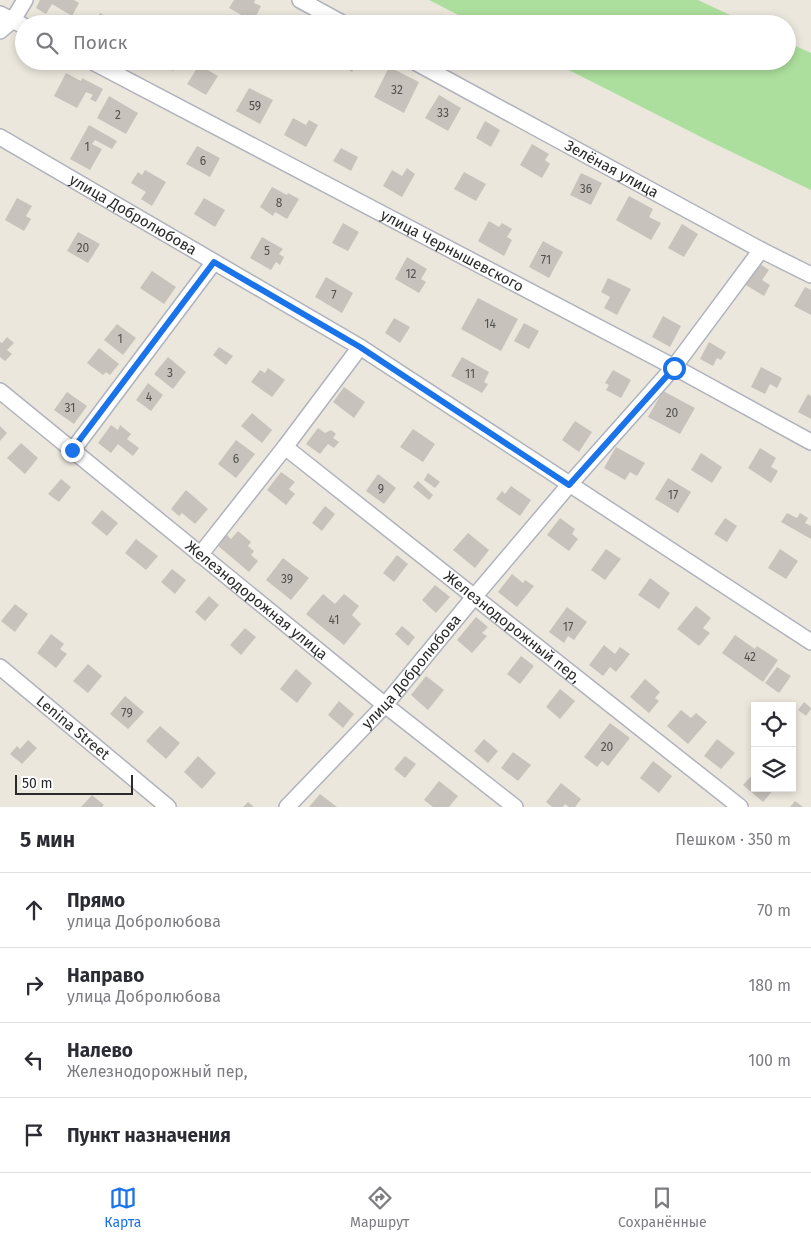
<!DOCTYPE html>
<html lang="ru">
<head>
<meta charset="utf-8">
<style>
  :root { --surface:#fff; --page:#f2f2f3; --text:#2b2b33; --muted:#7c7c81; --line:#e1e1e2; --accent:#1a73e8 }
  body { margin:0; font-family:"Fira Sans",sans-serif; background:var(--page); color:var(--text) }
  .controls { position:absolute; right:15px; bottom:15px; display:grid; overflow:hidden; border-radius:0px; box-shadow:0 2px 8px #0003 }
  .controls button { width:45px; height:45px; display:grid; place-items:center; padding:0; border:0; border-bottom:1px solid var(--line); background:var(--surface); color:var(--text); font:25px sans-serif }
  .scale { position:absolute; left:15px; bottom:12px; width:118px; box-sizing:border-box; padding-left:5px; border:2px solid #2a2a2a; border-top:0; font-size:14px; line-height:18px; white-space:nowrap; color:#2a2a2a; -webkit-text-stroke:4px #fff; paint-order:stroke }
  .stop { position:absolute; width:15px; height:15px; margin:-11px; border:4px solid #1a73e8; border-radius:50%; background:#fff }
  .stop.end { background:#1a73e8; border-color:#fff; box-shadow:0 1px 5px #0008 }
  .list { margin:0; padding:0; list-style:none }
  h2 { display:flex; justify-content:space-between; align-items:center; height:65px; margin:0; padding:0 20px; font-size:21px }
  h2 small { font-size:16px; font-weight:400; color:var(--muted) }
  .list li { display:grid; grid-template-columns:32px 1fr auto; gap:15px; align-items:center; box-sizing:border-box; height:75px; padding:0 20px; border-top:1px solid var(--line) }
  .list b { display:block; font-size:19px; white-space:nowrap }
  .list p { margin:0; font-size:16px; white-space:nowrap; color:var(--muted) }
  .list em { font-size:16px; font-style:normal; color:var(--muted) }
  .icon { flex:none; width:28px; height:28px; fill:none; stroke:currentColor; stroke-width:2; stroke-linecap:round; stroke-linejoin:round }
  .map { position:relative; flex:none; width:811px; height:807px; overflow:hidden }
  .search { position:absolute; background:var(--surface); box-shadow:0 2px 8px #0003; left:15px; right:15px; top:15px; height:55px; display:flex; align-items:center; gap:12px; box-sizing:border-box; padding:0 18px; border-radius:28px; color:var(--muted); font-size:19px }
  .sheet { height:365px; background:var(--surface) }
  nav { display:flex; justify-content:space-around; align-items:center; box-sizing:border-box; height:70px; border-top:1px solid var(--line); background:var(--surface); font-size:14px; color:var(--muted) }
  nav a { display:grid; justify-items:center; gap:2px }
  nav .on { color:var(--accent) }
  .map>svg:first-child { display:block }
  .green { fill:#acdf9d }
  .building { fill:#c7c3bc }
  .lines { fill:none; stroke-linecap:round; stroke-linejoin:round }
  .street-casing { stroke:#b0b2bd; stroke-width:18 }
  .street { stroke:#fff; stroke-width:15 }
  .route { stroke:#1a73e8; stroke-width:6 }
  .labels { text-anchor:middle; dominant-baseline:central; stroke-width:4; stroke-linejoin:round; paint-order:stroke }
  .number-label { font-size:12px; fill:#51504e }
  .street-label { font-size:15px; fill:#2a2a2a; stroke:#fff }
</style>
</head>
<body>
<div class="map">
<svg width="811" height="807" viewBox="0 0 811 807">
  <rect width="100%" height="100%" fill="#ebe7dd"/>
  <!-- green -->
  <g class="green">
    <polygon points="429,0 698,0 749,24 476,24"/>
    <polygon points="787,42 811,53 811,190 711,142 551,61 787,61"/>
  </g>
  <!-- building -->
  <g class="building">
    <polygon points="40,0 74,0 79,3 72,16 52,4 46,14 36,8"/>
    <polygon points="234,0 255,0 254,3 261,6 252,24 243,19 245,17 229,8"/>
    <polygon points="100,13 120,24 94,24"/>
    <polygon points="293,15 307,24 288,24"/>
    <polygon points="146,61 179,61 173,71 162,65 160,69"/>
    <polygon points="335,61 355,61 357,62 352,72"/>
    <polygon points="199,65 218,76 206,95 187,84"/>
    <polygon points="389,67 419,82 404,113 374,97"/>
    <polygon points="66,73 81,81 82,78 103,89 96,102 90,99 93,95 86,92 77,108 54,96"/>
    <polygon points="249,88 273,100 260,124 236,111"/>
    <polygon points="439,95 461,108 448,131 425,118"/>
    <polygon points="109,96 138,113 126,134 97,118"/>
    <polygon points="293,118 306,125 309,120 318,125 306,147 284,135"/>
    <polygon points="485,121 500,130 491,147 476,138"/>
    <polygon points="89,125 117,141 112,149 95,140 92,144 102,149 90,170 70,159"/>
    <polygon points="532,144 549,154 545,160 550,164 542,178 520,165"/>
    <polygon points="197,146 220,158 210,177 186,164"/>
    <polygon points="341,148 358,157 351,171 333,161"/>
    <polygon points="407,168 415,174 402,197 383,186 392,170 402,176"/>
    <polygon points="145,170 166,182 152,206 141,199 146,192 131,183 138,172 142,175"/>
    <polygon points="464,172 486,184 476,201 454,189"/>
    <polygon points="581,173 602,183 591,205 570,195"/>
    <polygon points="272,187 287,195 288,193 299,199 287,219 275,212 273,216 260,207"/>
    <polygon points="629,196 653,209 649,217 661,223 651,240 616,220"/>
    <polygon points="17,198 32,206 26,216 31,219 24,231 5,220"/>
    <polygon points="204,198 225,210 215,227 194,214"/>
    <polygon points="489,221 499,227 502,223 512,229 507,237 512,240 504,256 478,241"/>
    <polygon points="343,223 359,232 348,251 332,243"/>
    <polygon points="682,224 698,234 684,257 668,248"/>
    <polygon points="78,232 100,244 88,263 67,251"/>
    <polygon points="262,237 283,249 279,254 284,257 280,265 276,262 271,270 250,258"/>
    <polygon points="543,241 563,252 549,278 529,267"/>
    <polygon points="407,257 427,269 421,279 426,282 419,293 395,279"/>
    <polygon points="757,262 769,270 762,280 770,285 764,296 744,284"/>
    <polygon points="152,271 176,287 164,304 140,288"/>
    <polygon points="326,277 353,293 342,313 315,297"/>
    <polygon points="608,278 631,289 617,315 604,308 610,297 601,292"/>
    <polygon points="805,287 811,290 811,315 794,306"/>
    <polygon points="478,298 518,319 501,351 461,329"/>
    <polygon points="663,316 681,326 670,347 652,337"/>
    <polygon points="394,318 410,327 400,343 385,333"/>
    <polygon points="524,323 539,331 529,349 514,341"/>
    <polygon points="117,324 136,338 123,355 104,340"/>
    <polygon points="7,337 14,343 7,350 12,354 5,361 0,357 0,342 2,343"/>
    <polygon points="709,342 726,352 721,360 717,358 713,366 700,359"/>
    <polygon points="219,347 233,356 226,365 213,355"/>
    <polygon points="99,348 119,364 110,375 106,372 103,375 87,363"/>
    <polygon points="168,357 186,372 173,389 154,374"/>
    <polygon points="462,357 489,372 484,382 488,384 482,393 451,376"/>
    <polygon points="761,367 782,378 777,388 770,384 765,394 751,387"/>
    <polygon points="268,368 285,380 272,397 251,382 260,370 265,373"/>
    <polygon points="613,370 631,380 621,398 606,390 609,385 605,383"/>
    <polygon points="148,383 163,395 151,411 136,400"/>
    <polygon points="344,387 365,402 354,418 333,402"/>
    <polygon points="663,391 695,408 680,434 648,417"/>
    <polygon points="67,392 87,406 74,424 54,410"/>
    <polygon points="808,394 811,396 811,419 798,412"/>
    <polygon points="252,413 272,430 262,443 241,426"/>
    <polygon points="575,421 592,432 579,452 562,440"/>
    <polygon points="111,425 118,430 120,425 131,434 127,439 139,448 133,456 118,444 111,453 98,443"/>
    <polygon points="0,426 7,433 0,441"/>
    <polygon points="318,428 325,433 331,430 336,434 333,438 339,442 334,448 328,444 320,454 306,444"/>
    <polygon points="413,429 435,444 423,462 400,447"/>
    <polygon points="236,440 255,454 236,478 218,464"/>
    <polygon points="21,443 38,458 25,474 7,458"/>
    <polygon points="616,447 645,463 637,476 630,472 625,480 604,468"/>
    <polygon points="760,448 776,458 771,467 778,471 771,483 748,468"/>
    <polygon points="701,453 722,467 712,483 691,470"/>
    <polygon points="281,472 295,482 289,489 295,494 286,505 267,490"/>
    <polygon points="428,473 440,482 435,488 424,480"/>
    <polygon points="378,474 396,488 384,504 366,491"/>
    <polygon points="668,478 691,492 678,513 655,499"/>
    <polygon points="61,479 71,487 59,502 48,494"/>
    <polygon points="418,481 433,495 429,500 413,487"/>
    <polygon points="511,486 531,500 520,516 496,499 502,491 505,494"/>
    <polygon points="186,490 208,509 195,524 182,513 179,516 171,509"/>
    <polygon points="325,506 335,514 322,531 312,523"/>
    <polygon points="102,510 118,523 107,536 91,523"/>
    <polygon points="787,513 797,518 800,513 808,518 805,523 811,526 811,539 781,522"/>
    <polygon points="560,518 575,529 572,534 578,539 569,551 547,535"/>
    <polygon points="725,518 737,526 727,542 714,534"/>
    <polygon points="238,531 251,542 248,546 254,551 251,555 258,561 249,572 217,545 226,534 231,539"/>
    <polygon points="468,533 489,550 475,568 453,550"/>
    <polygon points="136,539 158,556 146,570 125,553"/>
    <polygon points="606,549 621,559 605,580 591,570"/>
    <polygon points="780,549 798,561 786,579 768,568"/>
    <polygon points="397,555 408,564 394,582 383,573"/>
    <polygon points="283,558 309,578 291,600 266,580"/>
    <polygon points="172,569 186,580 175,594 161,582"/>
    <polygon points="512,574 523,583 525,580 534,586 517,607 498,592"/>
    <polygon points="650,578 670,593 659,609 638,595"/>
    <polygon points="435,585 450,597 436,613 422,600"/>
    <polygon points="323,594 335,604 344,594 359,606 352,615 361,624 344,645 306,614"/>
    <polygon points="209,596 219,605 205,621 195,612"/>
    <polygon points="15,604 28,614 15,632 1,621"/>
    <polygon points="696,606 711,618 703,628 710,633 699,646 677,629"/>
    <polygon points="567,607 587,622 574,640 568,636 564,643 549,632"/>
    <polygon points="476,617 488,627 482,633 487,636 472,653 457,640"/>
    <polygon points="402,626 415,637 408,646 395,634"/>
    <polygon points="245,628 256,637 241,655 230,645"/>
    <polygon points="51,634 64,644 60,649 67,654 56,668 37,653"/>
    <polygon points="735,635 755,649 757,646 778,660 763,682 722,653"/>
    <polygon points="604,645 615,654 620,647 630,654 616,672 610,667 603,676 589,665"/>
    <polygon points="521,656 534,666 520,684 507,674"/>
    <polygon points="88,664 102,676 88,693 73,681"/>
    <polygon points="777,667 791,676 779,693 765,683"/>
    <polygon points="296,669 312,683 297,703 280,689"/>
    <polygon points="426,676 444,690 428,710 411,695"/>
    <polygon points="645,679 660,692 655,698 659,701 649,713 630,697"/>
    <polygon points="560,689 575,701 560,719 546,707"/>
    <polygon points="125,696 144,712 128,729 110,714"/>
    <polygon points="339,701 354,714 343,728 328,715"/>
    <polygon points="804,702 811,708 811,709 806,716 798,710"/>
    <polygon points="681,710 691,718 696,713 707,722 688,744 667,726"/>
    <polygon points="610,723 630,738 608,766 602,761 597,767 584,757"/>
    <polygon points="160,726 180,743 166,759 146,741"/>
    <polygon points="484,739 498,751 488,763 474,751"/>
    <polygon points="717,739 735,753 721,769 704,756"/>
    <polygon points="28,740 37,748 22,764 10,754 17,746 20,749"/>
    <polygon points="513,752 531,765 518,781 501,768"/>
    <polygon points="198,756 216,773 202,789 184,772"/>
    <polygon points="405,756 416,764 405,778 394,769"/>
    <polygon points="653,761 672,776 659,793 640,778"/>
    <polygon points="755,772 755,788 775,788 763,802 743,785"/>
    <polygon points="439,781 458,796 449,807 433,807 424,800"/>
    <polygon points="561,783 581,799 575,807 569,807 565,804 563,807 552,807 546,802"/>
    <polygon points="320,794 337,807 309,807"/>
    <polygon points="92,795 104,805 102,807 81,807"/>
    <polygon points="795,801 803,807 790,807"/>
    <polygon points="248,802 254,807 243,807"/>
  </g>
  <g class="lines">
    <!-- street casing -->
    <g class="street-casing">
      <g id="street">
        <polyline points="300,0 344,24"/>
        <polyline points="0,14 24,26"/>
        <polyline points="0,31 13,20 25,0"/>
        <path id="s1" d="M91,61L674,367L811,442"/>
        <path id="s2" d="M413,61L761,250L811,275"/>
        <path id="s3" d="M0,137L360,347L811,642"/>
        <path id="s4" d="M0,391L385,705L515,807"/>
        <path id="s5" d="M285,447L740,807"/>
        <polyline points="72,451 214,262"/>
        <polyline points="200,555 285,447 360,347"/>
        <path id="s6" d="M0,667L168,807"/>
        <path id="s7" d="M287,807L385,705L474,597L569,485L674,367L761,250"/>
      </g>
    </g>
    <!-- street -->
    <use href="#street" class="street"/>
  </g>
  <g class="lines">
    <!-- route -->
    <polyline class="route" points="72,450 214,262 360,347 569,485 674,368"/>
  </g>
  <g class="labels">
    <!-- number labels -->
    <g class="number-label">
      <text x="397" y="90">32</text>
      <text x="255" y="106">59</text>
      <text x="443" y="113">33</text>
      <text x="118" y="115">2</text>
      <text x="87" y="147">1</text>
      <text x="203" y="161">6</text>
      <text x="586" y="189">36</text>
      <text x="279" y="203">8</text>
      <text x="83" y="248">20</text>
      <text x="267" y="251">5</text>
      <text x="546" y="260">71</text>
      <text x="411" y="274">12</text>
      <text x="334" y="295">7</text>
      <text x="490" y="324">14</text>
      <text x="120" y="339">1</text>
      <text x="170" y="373">3</text>
      <text x="470" y="374">11</text>
      <text x="149" y="397">4</text>
      <text x="70" y="408">31</text>
      <text x="672" y="413">20</text>
      <text x="236" y="459">6</text>
      <text x="381" y="489">9</text>
      <text x="673" y="495">17</text>
      <text x="287" y="579">39</text>
      <text x="334" y="620">41</text>
      <text x="568" y="627">17</text>
      <text x="750" y="657">42</text>
      <text x="127" y="713">79</text>
      <text x="607" y="747">20</text>
    </g>
    <!-- street labels -->
    <g class="street-label">
      <text stroke="none"><textPath href="#s2" startOffset="226">Зелёная улица</textPath></text>
      <text stroke="none"><textPath href="#s3" startOffset="154">улица Добролюбова</textPath></text>
      <text stroke="none"><textPath href="#s1" startOffset="408">улица Чернышевского</textPath></text>
      <text stroke="none"><textPath href="#s4" startOffset="331">Железнодорожная улица</textPath></text>
      <text stroke="none"><textPath href="#s5" startOffset="290">Железнодорожный пер,</textPath></text>
      <text stroke="none"><textPath href="#s7" startOffset="184">улица Добролюбова</textPath></text>
      <text stroke="none"><textPath href="#s6" startOffset="95">Lenina Street</textPath></text>
    </g>
  </g>
</svg>
<div class="controls">
<button><svg class="icon" aria-label="locate" viewBox="0 0 24 24"><circle cx="12" cy="12" r="6"/><path d="M12 2v4M12 18v4M2 12h4M18 12h4"/></svg></button>
<button><svg class="icon" aria-label="layers" viewBox="0 0 24 24"><path d="M12 4l9 5-9 5-9-5zM3 14l9 5 9-5"/></svg></button>
</div>
<div class="scale">50 m</div>
<div class="stop" style="left:674px;top:368px"></div>
<div class="stop end" style="left:72px;top:450px"></div>
<div class="search"><svg class="icon" aria-label="search" viewBox="0 0 24 24"><circle cx="10" cy="10" r="6"/><path d="M15 15l6 6"/></svg>Поиск</div>
</div>
<section class="sheet">
<h2>5 мин<small>Пешком · 350 m</small></h2>
<ul class="list">
<li><svg class="icon" aria-label="ahead" viewBox="0 0 24 24"><path d="M12 20V5M6 11l6-6 6 6"/></svg><div><b>Прямо</b><p>улица Добролюбова</p></div><em>70 m</em></li>
<li><svg class="icon" aria-label="right" viewBox="0 0 24 24"><path d="M7 20v-9h11M14 6l5 5-5 5"/></svg><div><b>Направо</b><p>улица Добролюбова</p></div><em>180 m</em></li>
<li><svg class="icon" aria-label="left" viewBox="0 0 24 24"><path d="M17 20v-9H6M10 6l-5 5 5 5"/></svg><div><b>Налево</b><p>Железнодорожный пер,</p></div><em>100 m</em></li>
<li><svg class="icon" aria-label="arrive" viewBox="0 0 24 24"><path d="M6 21V4h12l-3 4 3 4H6"/></svg><div><b>Пункт назначения</b></div></li>
</ul>
</section>
<nav>
<a class="on"><svg class="icon" aria-label="map" viewBox="0 0 24 24"><path d="M3 6l6-2 6 2 6-2v14l-6 2-6-2-6 2zM9 4v14M15 6v14"/></svg>Карта</a>
<a><svg class="icon" aria-label="directions" viewBox="0 0 24 24"><path d="M12 3l9 9-9 9-9-9zM9 14v-3h6M13 9l2 2-2 2"/></svg>Маршрут</a>
<a><svg class="icon" aria-label="saved" viewBox="0 0 24 24"><path d="M7 4h10v16l-5-4-5 4z"/></svg>Сохранённые</a>
</nav>
</body>
</html>
